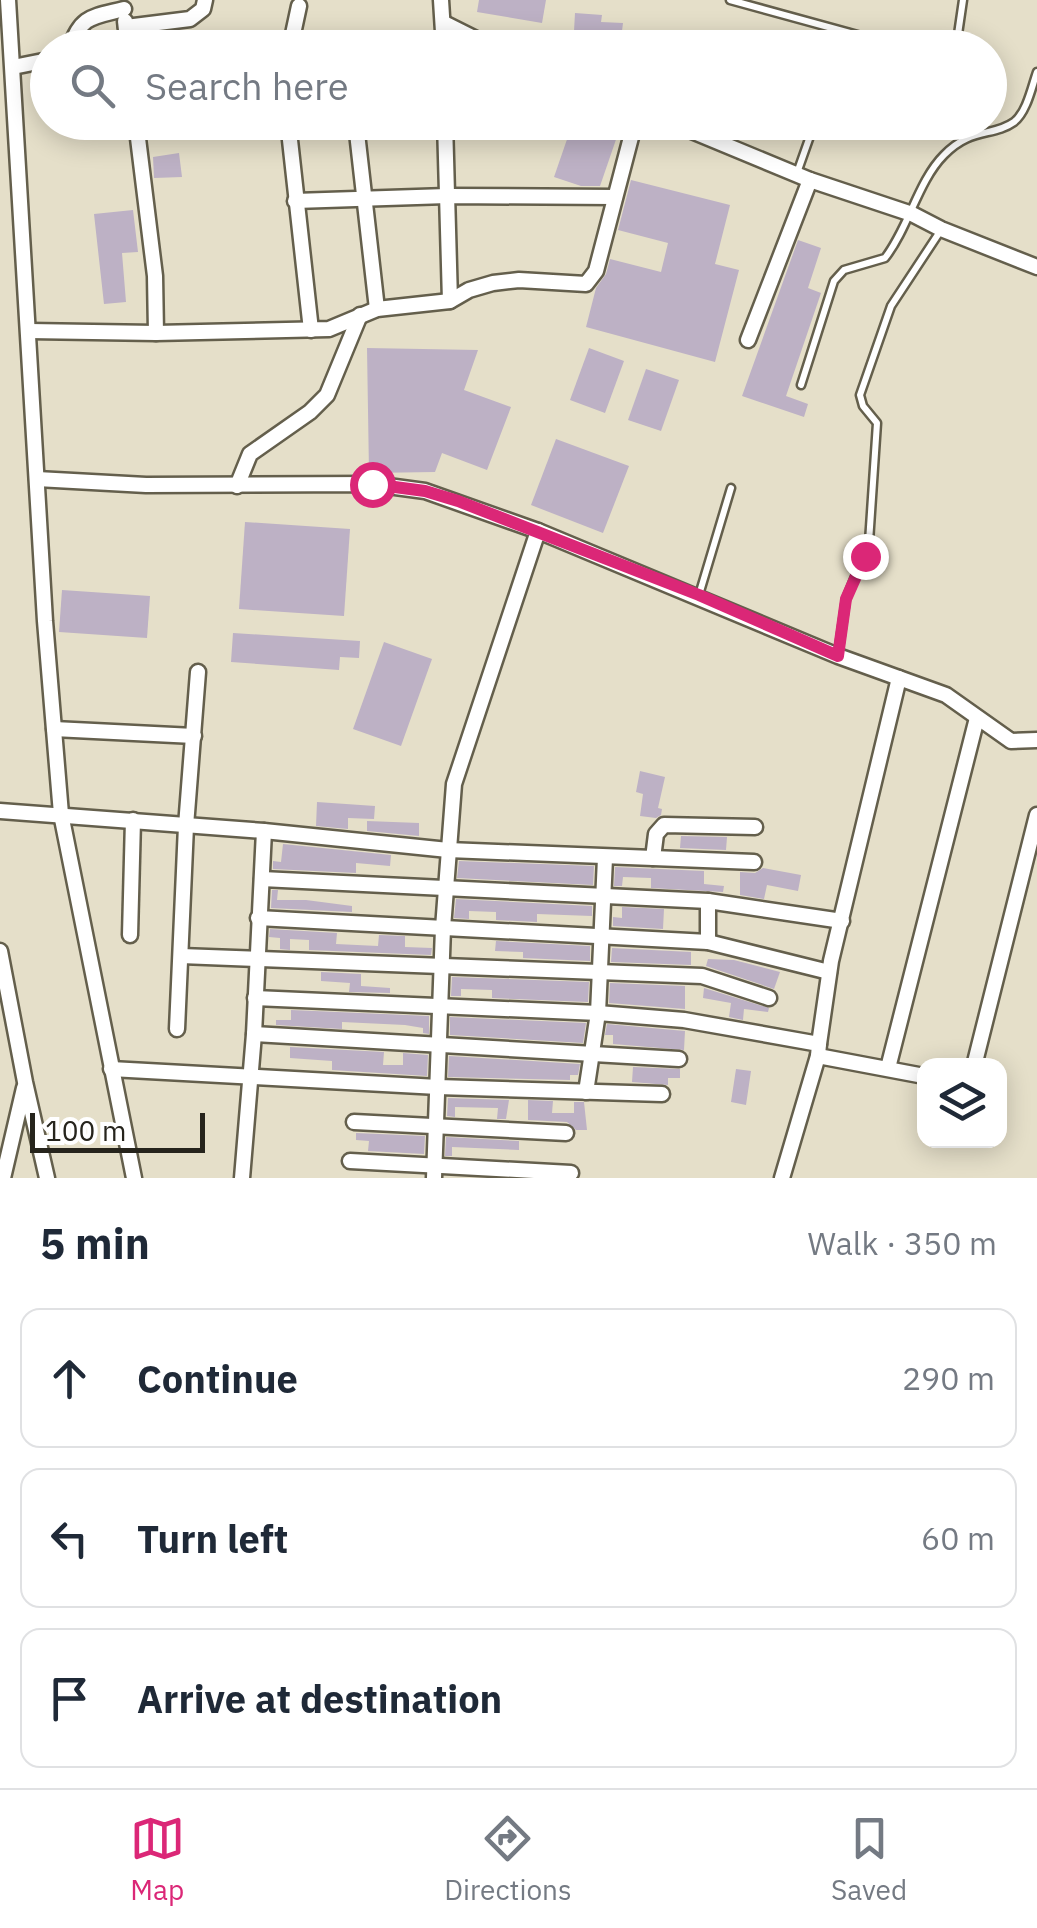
<!DOCTYPE html>
<html lang="en">
<head>
<meta charset="utf-8">
<style>
  :root { --surface:#fff; --page:#f6f6f7; --text:#1f2937; --muted:#747a83; --line:#e0e1e3; --accent:#db2777 }
  body { margin:0; font-family:"IBM Plex Sans",sans-serif; background:var(--page); color:var(--text) }
  .controls { position:absolute; right:30px; bottom:30px; display:grid; overflow:hidden; border-radius:20px; box-shadow:0 5px 25px #0003 }
  .controls button { width:90px; height:90px; display:grid; place-items:center; padding:0; border:0; border-bottom:2px solid var(--line); background:var(--surface); color:var(--text); font:50px sans-serif }
  .scale { position:absolute; left:30px; bottom:25px; width:175px; box-sizing:border-box; padding-left:10px; border:5px solid #26241c; border-top:0; font-size:28px; line-height:35px; white-space:nowrap; color:#26241c; -webkit-text-stroke:8px #fff; paint-order:stroke }
  .stop { position:absolute; width:30px; height:30px; margin:-22px; border:8px solid #db2777; border-radius:50%; background:#fff }
  .stop.end { background:#db2777; border-color:#fff; box-shadow:0 2px 10px #0008 }
  .list { margin:0; padding:0; list-style:none }
  h2 { display:flex; justify-content:space-between; align-items:center; height:130px; margin:0; padding:0 40px; font-size:42px }
  h2 small { font-size:32px; font-weight:400; color:var(--muted) }
  .list li { display:grid; grid-template-columns:65px 1fr auto; gap:30px; align-items:center; box-sizing:border-box; height:140px; margin:0 20px 20px; padding:0 20px; border:2px solid var(--line); border-radius:20px }
  .list b { display:block; font-size:38px; white-space:nowrap }
  .list em { font-size:32px; font-style:normal; color:var(--muted) }
  .icon { flex:none; width:55px; height:55px; fill:none; stroke:currentColor; stroke-width:2; stroke-linecap:round; stroke-linejoin:round }
  .map { position:relative; flex:none; width:1037px; height:1178px; overflow:hidden }
  .search { position:absolute; background:var(--surface); box-shadow:0 5px 25px #0003; left:30px; right:30px; top:30px; height:110px; display:flex; align-items:center; gap:25px; box-sizing:border-box; padding:0 35px; border-radius:55px; color:var(--muted); font-size:38px }
  .sheet { height:610px; background:var(--surface) }
  nav { display:flex; justify-content:space-around; align-items:center; box-sizing:border-box; height:140px; border-top:2px solid var(--line); background:var(--surface); font-size:28px; color:var(--muted) }
  nav a { display:grid; justify-items:center; gap:5px }
  nav .on { color:var(--accent) }
  .map>svg:first-child { display:block }
  .building { fill:#bdb1c5 }
  .lines { fill:none; stroke-linecap:round; stroke-linejoin:round }
  .service-casing { stroke:#645f4c; stroke-width:11 }
  .minor-casing { stroke:#645f4c; stroke-width:19 }
  .service { stroke:#fff; stroke-width:6 }
  .minor { stroke:#fff; stroke-width:14 }
  .route { stroke:#db2777; stroke-width:12 }
</style>
</head>
<body>
<div class="map">
<svg width="1037" height="1178" viewBox="0 0 1037 1178">
  <rect width="100%" height="100%" fill="#e5dfc9"/>
  <!-- building -->
  <g class="building">
    <polygon points="479,0 546,0 542,23 477,12"/>
    <polygon points="575,13 602,15 601,22 623,23 622,31 659,35 658,48 603,45 604,33 574,31"/>
    <polygon points="754,33 793,44 796,33 810,38 806,48 749,48"/>
    <polygon points="361,36 361,48 301,48 303,37"/>
    <polygon points="573,122 622,122 600,186 581,186 554,177"/>
    <polygon points="179,153 182,177 154,178 153,157"/>
    <polygon points="631,180 730,205 715,264 739,270 715,362 586,327 596,288 606,274 610,259 661,272 668,243 618,230"/>
    <polygon points="133,210 138,252 122,253 126,302 104,304 94,214"/>
    <polygon points="798,240 821,248 808,288 821,293 786,396 808,404 804,417 742,396"/>
    <polygon points="367,348 478,350 464,390 511,407 487,470 442,453 435,472 369,473"/>
    <polygon points="589,348 624,361 605,413 570,400"/>
    <polygon points="646,369 679,380 661,431 628,420"/>
    <polygon points="556,439 629,466 603,533 531,505"/>
    <polygon points="245,522 350,529 344,616 239,609"/>
    <polygon points="62,590 150,596 147,638 59,632"/>
    <polygon points="233,633 360,641 359,658 340,657 339,670 231,662"/>
    <polygon points="384,642 432,659 401,746 353,729"/>
    <polygon points="640,771 665,777 658,808 662,809 661,815 656,818 640,816 643,794 636,792"/>
    <polygon points="317,802 375,806 374,819 348,818 348,829 316,826"/>
    <polygon points="367,821 419,823 419,836 367,831"/>
    <polygon points="681,836 727,837 726,850 680,848"/>
    <polygon points="283,844 391,855 390,866 356,863 356,873 273,869 273,861 281,862"/>
    <polygon points="459,861 594,866 593,885 457,878"/>
    <polygon points="615,867 704,871 704,884 724,886 723,892 651,888 651,878 623,877 622,886 614,886"/>
    <polygon points="763,868 801,875 798,891 767,885 764,899 740,895 740,872 755,873"/>
    <polygon points="272,890 278,890 277,900 306,900 352,906 352,912 271,908"/>
    <polygon points="456,899 592,906 592,916 537,914 537,922 496,920 496,912 469,911 469,919 454,918"/>
    <polygon points="622,907 664,909 663,929 613,926 613,917 622,918"/>
    <polygon points="270,929 337,933 336,944 378,946 379,935 405,936 405,947 432,948 431,955 309,950 309,940 290,939 290,950 280,949 280,938 269,937"/>
    <polygon points="496,941 590,946 590,961 523,958 523,952 495,951"/>
    <polygon points="612,948 691,952 691,965 611,962"/>
    <polygon points="708,959 734,960 780,972 774,989 706,966"/>
    <polygon points="321,972 361,974 361,986 390,988 390,993 349,992 350,983 321,981"/>
    <polygon points="452,977 589,982 588,1002 492,998 492,990 461,989 461,996 451,996"/>
    <polygon points="610,983 685,986 685,1009 609,1003"/>
    <polygon points="704,988 769,1008 768,1012 744,1009 743,1020 729,1017 731,1003 703,998"/>
    <polygon points="291,1010 429,1016 429,1034 423,1033 423,1028 405,1025 342,1022 342,1029 276,1025 276,1020 291,1020"/>
    <polygon points="450,1017 586,1023 583,1043 450,1035"/>
    <polygon points="607,1024 685,1031 684,1050 613,1044 613,1035 605,1035"/>
    <polygon points="290,1047 384,1052 383,1065 403,1065 403,1053 428,1055 427,1076 332,1070 332,1061 290,1058"/>
    <polygon points="449,1056 580,1064 578,1075 570,1075 570,1080 448,1077"/>
    <polygon points="633,1067 680,1069 680,1078 668,1078 668,1085 632,1082"/>
    <polygon points="736,1069 751,1071 746,1105 731,1102"/>
    <polygon points="448,1098 509,1100 506,1119 497,1119 498,1108 455,1107 455,1117 447,1116"/>
    <polygon points="528,1100 553,1101 552,1113 574,1113 574,1102 584,1102 587,1130 576,1130 567,1122 528,1120"/>
    <polygon points="356,1133 425,1136 424,1154 368,1151 369,1141 356,1140"/>
    <polygon points="446,1137 519,1141 519,1150 452,1147 452,1156 445,1156"/>
  </g>
  <g class="lines">
    <!-- service casing -->
    <g class="service-casing">
      <g id="service">
        <polyline points="730,0 905,48"/>
        <polyline points="843,48 849,33"/>
        <polyline points="956,48 963,0"/>
        <polyline points="797,173 815,122"/>
        <path d="M801,385L834,281L844,270L885,258C909,227 918,181 944,155C971,127 993,137 1014,122C1027,112 1032,86 1037,72"/>
        <polyline points="699,595 731,488"/>
        <polyline points="838,655 846,599 869,542 877,423 863,406 860,395 891,306 941,230"/>
      </g>
    </g>
    <!-- minor casing -->
    <g class="minor-casing">
      <g id="minor">
        <polyline points="8,0 45,621 61,814 134,1178"/>
        <polyline points="441,0 444,48"/>
        <polyline points="125,21 128,48"/>
        <polyline points="444,23 494,48"/>
        <polyline points="126,27 190,19 203,9 205,0"/>
        <path d="M70,48C81,15 93,17 124,9"/>
        <polyline points="290,48 299,6"/>
        <polyline points="13,67 48,60"/>
        <polyline points="136,122 155,276 156,333"/>
        <polyline points="288,122 311,330"/>
        <polyline points="350,122 357,133 377,309"/>
        <polyline points="445,122 450,301"/>
        <polyline points="670,122 810,180 912,214 941,229 1037,267"/>
        <polyline points="295,201 447,196 615,197"/>
        <polyline points="29,331 156,333 329,329 377,309 450,301 469,290 493,283 519,280 586,284 596,271 635,122"/>
        <polyline points="748,340 810,180"/>
        <polyline points="37,479 146,485 373,484 425,491 538,531 838,656 946,695 1011,741 1037,740"/>
        <polyline points="237,486 250,454 310,412 327,395 360,315"/>
        <polyline points="54,729 194,736"/>
        <polyline points="0,811 264,831 448,850 754,862"/>
        <polyline points="653,858 656,834 664,825 755,827"/>
        <polyline points="262,879 708,901 842,921"/>
        <polyline points="258,918 708,942 829,972"/>
        <polyline points="130,935 133,820"/>
        <polyline points="708,942 708,901"/>
        <polyline points="0,951 25,1082 47,1178"/>
        <polyline points="181,956 702,976 769,998"/>
        <polyline points="255,998 598,1013 684,1020 819,1044 818,1056 782,1178"/>
        <polyline points="177,1029 186,826 198,672"/>
        <polyline points="254,1034 679,1059"/>
        <polyline points="819,1044 831,961 899,678"/>
        <polyline points="818,1056 924,1076"/>
        <polyline points="974,1066 1037,815"/>
        <polyline points="888,1068 977,718"/>
        <polyline points="111,1069 438,1087 662,1094"/>
        <polyline points="586,1092 598,1013 605,858"/>
        <polyline points="354,1122 566,1133"/>
        <polyline points="350,1161 571,1173"/>
        <polyline points="3,1178 24,1088"/>
        <polyline points="242,1178 254,1034 264,831"/>
        <polyline points="434,1178 443,928 454,784 538,531"/>
      </g>
    </g>
    <!-- service -->
    <use href="#service" class="service"/>
    <!-- minor -->
    <use href="#minor" class="minor"/>
  </g>
  <g class="lines">
    <!-- route -->
    <polyline class="route" points="372,484 425,491 458,501 699,595 838,656 846,599 865,556"/>
  </g>
</svg>
<div class="controls">
<button><svg class="icon" aria-label="layers" viewBox="0 0 24 24"><path d="M12 4l9 5-9 5-9-5zM3 14l9 5 9-5"/></svg></button>
</div>
<div class="scale">100 m</div>
<div class="stop" style="left:372px;top:484px"></div>
<div class="stop end" style="left:865px;top:556px"></div>
<div class="search"><svg class="icon" aria-label="search" viewBox="0 0 24 24"><circle cx="10" cy="10" r="6"/><path d="M15 15l6 6"/></svg>Search here</div>
</div>
<section class="sheet">
<h2>5 min<small>Walk · 350 m</small></h2>
<ul class="list">
<li><svg class="icon" aria-label="ahead" viewBox="0 0 24 24"><path d="M12 20V5M6 11l6-6 6 6"/></svg><div><b>Continue</b></div><em>290 m</em></li>
<li><svg class="icon" aria-label="left" viewBox="0 0 24 24"><path d="M17 20v-9H6M10 6l-5 5 5 5"/></svg><div><b>Turn left</b></div><em>60 m</em></li>
<li><svg class="icon" aria-label="arrive" viewBox="0 0 24 24"><path d="M6 21V4h12l-3 4 3 4H6"/></svg><div><b>Arrive at destination</b></div></li>
</ul>
</section>
<nav>
<a class="on"><svg class="icon" aria-label="map" viewBox="0 0 24 24"><path d="M3 6l6-2 6 2 6-2v14l-6 2-6-2-6 2zM9 4v14M15 6v14"/></svg>Map</a>
<a><svg class="icon" aria-label="directions" viewBox="0 0 24 24"><path d="M12 3l9 9-9 9-9-9zM9 14v-3h6M13 9l2 2-2 2"/></svg>Directions</a>
<a><svg class="icon" aria-label="saved" viewBox="0 0 24 24"><path d="M7 4h10v16l-5-4-5 4z"/></svg>Saved</a>
</nav>
</body>
</html>
